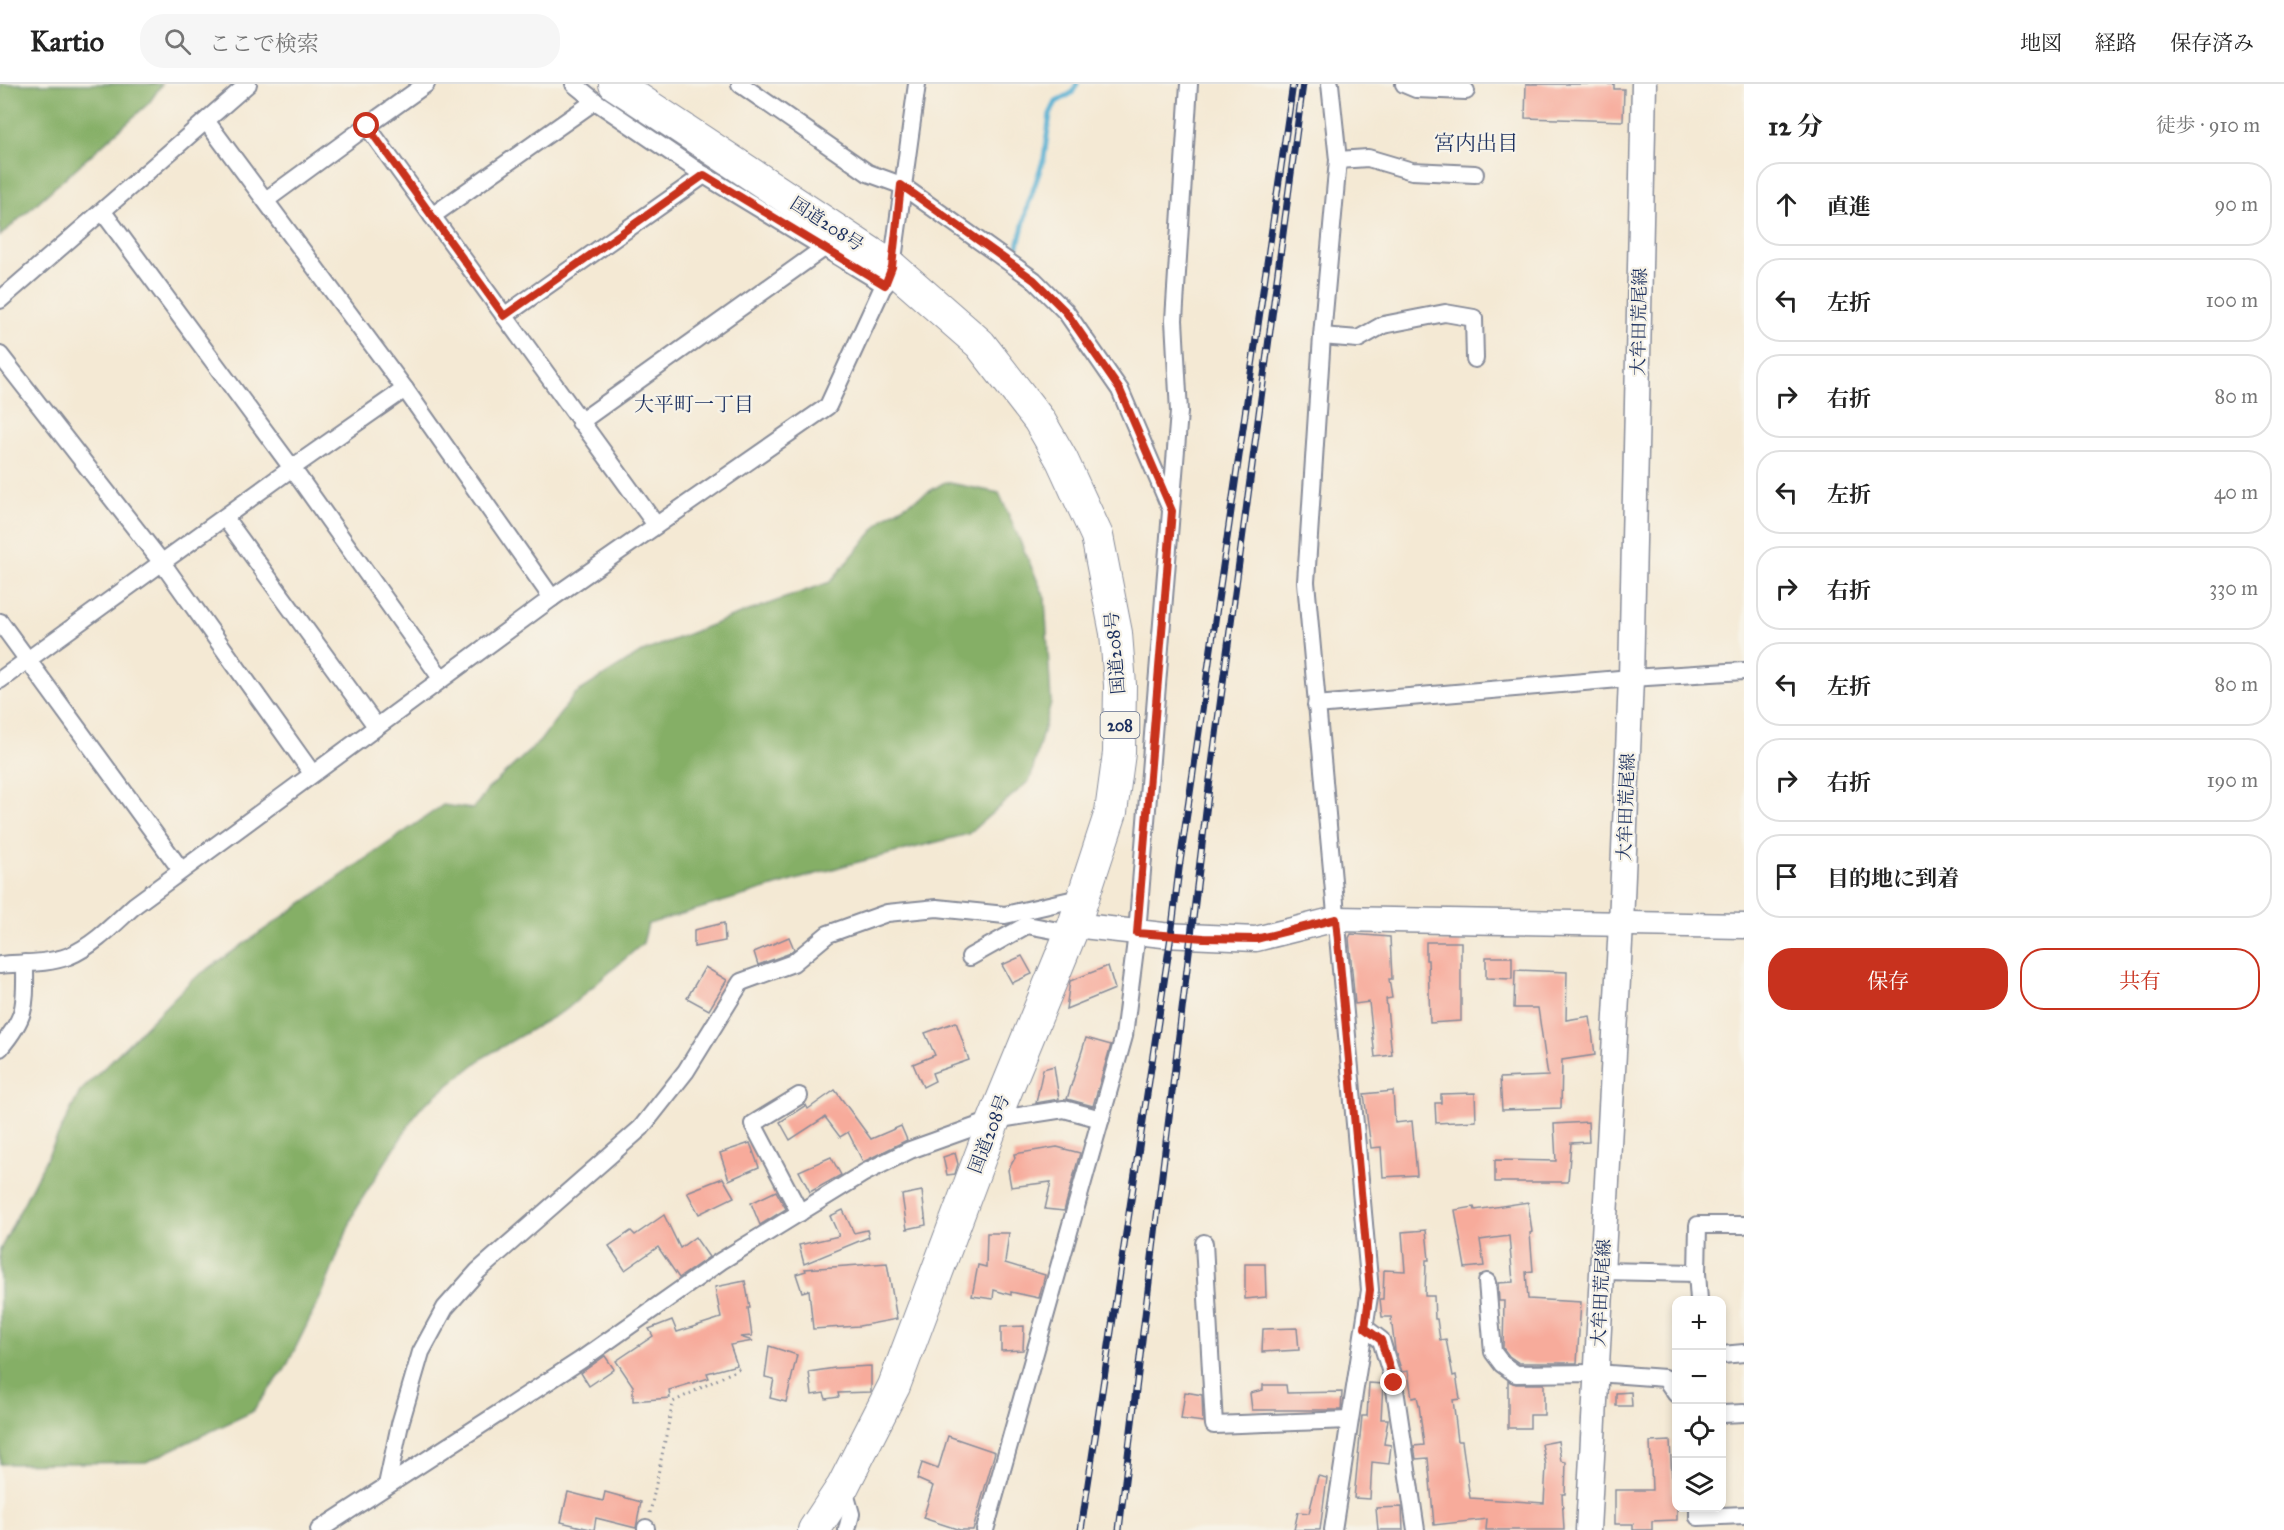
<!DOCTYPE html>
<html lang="ja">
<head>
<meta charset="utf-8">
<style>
  :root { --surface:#fff; --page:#f6f6f6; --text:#222; --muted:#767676; --line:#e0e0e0; --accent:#c8321e }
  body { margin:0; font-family:"IM FELL Great Primer","Noto Serif JP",serif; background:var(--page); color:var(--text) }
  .controls { position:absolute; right:18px; bottom:18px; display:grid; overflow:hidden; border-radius:12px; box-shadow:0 3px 9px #0003 }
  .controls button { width:54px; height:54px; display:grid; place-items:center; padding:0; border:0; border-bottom:2px solid var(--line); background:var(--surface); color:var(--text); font:30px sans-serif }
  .stop { position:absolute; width:18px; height:18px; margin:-14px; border:4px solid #c8321e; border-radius:50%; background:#fff }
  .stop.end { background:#c8321e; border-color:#fff; box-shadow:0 2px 6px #0008 }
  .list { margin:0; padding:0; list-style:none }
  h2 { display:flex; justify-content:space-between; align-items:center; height:78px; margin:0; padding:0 24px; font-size:26px }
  h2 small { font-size:20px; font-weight:400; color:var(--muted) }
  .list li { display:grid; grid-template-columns:39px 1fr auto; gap:18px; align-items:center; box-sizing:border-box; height:84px; margin:0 12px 12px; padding:0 12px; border:2px solid var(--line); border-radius:24px }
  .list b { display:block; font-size:22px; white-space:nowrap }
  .list em { font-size:20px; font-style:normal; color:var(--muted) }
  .actions { display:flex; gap:12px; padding:18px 24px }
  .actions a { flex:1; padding:14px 0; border:2px solid var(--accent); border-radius:24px; text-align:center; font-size:21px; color:var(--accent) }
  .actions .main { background:var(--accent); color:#fff }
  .icon { flex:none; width:33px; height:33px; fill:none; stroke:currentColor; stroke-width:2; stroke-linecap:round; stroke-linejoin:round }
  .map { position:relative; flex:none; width:1744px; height:1446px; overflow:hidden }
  header { display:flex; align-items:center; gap:36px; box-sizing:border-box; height:84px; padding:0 30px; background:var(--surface); border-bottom:2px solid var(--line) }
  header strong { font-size:28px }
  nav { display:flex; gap:33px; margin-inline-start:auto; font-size:21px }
  .search { width:420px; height:54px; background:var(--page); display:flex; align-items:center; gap:15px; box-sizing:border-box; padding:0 21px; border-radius:24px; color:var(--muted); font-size:22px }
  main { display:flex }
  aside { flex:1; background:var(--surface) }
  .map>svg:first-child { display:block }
  .forest { fill:#85af66; stroke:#506f62; stroke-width:1.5 }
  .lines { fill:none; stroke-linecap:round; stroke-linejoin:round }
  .stream { stroke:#55afd2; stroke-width:5 }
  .building { fill:#f7ab9b }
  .street-casing { stroke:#888c99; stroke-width:20 }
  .secondary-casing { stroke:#888c99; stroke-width:27 }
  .highway-casing { stroke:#888c99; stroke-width:34 }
  .path { stroke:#888c99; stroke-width:3; stroke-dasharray:1.5 4.5; stroke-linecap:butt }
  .street { stroke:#fff; stroke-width:16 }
  .secondary { stroke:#fff; stroke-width:24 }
  .highway { stroke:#fff; stroke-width:32 }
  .rail-casing { stroke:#1b2f5e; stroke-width:7 }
  .rail { stroke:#f7f3e8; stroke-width:4.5; stroke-dasharray:14; stroke-linecap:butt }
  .route { stroke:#c8321e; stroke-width:8 }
  .labels { text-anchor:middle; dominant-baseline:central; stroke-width:4.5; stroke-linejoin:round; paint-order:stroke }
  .shield { fill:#f7f3e8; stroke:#5d6a87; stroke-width:1.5 }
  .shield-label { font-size:16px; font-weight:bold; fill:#1b2f5e }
  .street-label { font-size:18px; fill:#1b2f5e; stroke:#f7f3e8 }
  .neighbourhood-label { font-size:20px; fill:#1b2f5e; stroke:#f7f3e8 }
  .quarter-label { font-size:21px; fill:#1b2f5e; stroke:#f7f3e8 }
</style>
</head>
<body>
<header>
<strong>Kartio</strong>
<div class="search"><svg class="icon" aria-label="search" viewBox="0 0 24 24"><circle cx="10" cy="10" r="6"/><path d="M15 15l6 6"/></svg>ここで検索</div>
<nav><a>地図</a><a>経路</a><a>保存済み</a></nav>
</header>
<main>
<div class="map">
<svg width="1744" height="1446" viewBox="0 0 1744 1446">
  <rect width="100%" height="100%" fill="#f7f3e8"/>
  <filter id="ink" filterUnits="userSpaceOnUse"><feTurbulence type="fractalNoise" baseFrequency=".0167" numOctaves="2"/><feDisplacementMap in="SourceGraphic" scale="12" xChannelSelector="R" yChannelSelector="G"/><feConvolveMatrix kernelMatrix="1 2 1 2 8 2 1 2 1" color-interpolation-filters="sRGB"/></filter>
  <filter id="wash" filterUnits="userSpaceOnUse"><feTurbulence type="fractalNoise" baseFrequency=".008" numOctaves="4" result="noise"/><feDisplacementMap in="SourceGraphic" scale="24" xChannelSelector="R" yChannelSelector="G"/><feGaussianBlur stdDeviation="1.35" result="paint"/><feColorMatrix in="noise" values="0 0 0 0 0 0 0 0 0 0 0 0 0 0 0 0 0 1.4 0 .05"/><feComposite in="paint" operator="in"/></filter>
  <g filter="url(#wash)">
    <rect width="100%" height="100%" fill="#f4e9d4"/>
    <!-- forest -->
    <g class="forest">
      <polygon points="0,0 162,0 149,19 0,152"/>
      <polygon points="945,398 999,409 1045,514 1051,618 1030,696 968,750 843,782 648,840 643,859 567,925 484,973 420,1024 356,1124 323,1208 285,1285 252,1328 146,1378 0,1380 0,1166 80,1008 192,896 443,721 473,725 488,705 540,657 575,610 640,569 729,534 830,498 885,433"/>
    </g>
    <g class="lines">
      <!-- stream -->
      <polyline class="stream" points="1018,162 1028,121 1044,74 1050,30 1056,18 1072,9 1077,0"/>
    </g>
    <g id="blocks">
      <!-- building -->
      <g class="building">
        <polygon points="1526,0 1614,0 1614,5 1624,5 1623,37 1525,34"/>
        <polygon points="724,839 725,857 694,863 694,846"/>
        <polygon points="1351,850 1390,853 1392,895 1389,895 1392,914 1386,915 1392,971 1375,973 1369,918 1355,920 1349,854"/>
        <polygon points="789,853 794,865 788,870 758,881 754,868"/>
        <polygon points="1426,858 1461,858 1461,937 1430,939 1428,876 1426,876"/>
        <polygon points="1022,872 1032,890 1012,899 1002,881"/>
        <polygon points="1486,873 1512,873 1512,895 1486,894"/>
        <polygon points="1108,882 1115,905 1066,925 1070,897"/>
        <polygon points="705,883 727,896 709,926 687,914"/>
        <polygon points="1515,886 1567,888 1566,936 1590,932 1595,971 1562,976 1561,1024 1502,1026 1500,994 1548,992 1538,924 1514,924"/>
        <polygon points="956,938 969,976 932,989 935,997 923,1003 913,980 935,971 925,949"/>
        <polygon points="1086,954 1111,961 1093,1022 1067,1015"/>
        <polygon points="1054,982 1059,1015 1036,1019 1043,985"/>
        <polygon points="835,1006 871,1055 901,1042 907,1056 863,1078 848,1048 840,1053 825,1033 790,1056 780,1038 806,1021 808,1025"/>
        <polygon points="1393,1007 1395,1039 1412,1037 1417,1091 1383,1093 1381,1063 1371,1064 1364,1010"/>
        <polygon points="1475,1009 1476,1037 1436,1039 1435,1019 1441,1019 1441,1010"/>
        <polygon points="1588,1038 1589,1058 1571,1059 1568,1098 1495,1098 1495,1076 1556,1077 1554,1040"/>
        <polygon points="750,1059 759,1083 729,1096 720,1069"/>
        <polygon points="1057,1063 1080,1069 1064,1127 1045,1125 1051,1098 1011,1103 1008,1086 1015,1074 1014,1070"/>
        <polygon points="955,1069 958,1080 955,1090 947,1091 943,1073"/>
        <polygon points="831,1073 841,1091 810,1108 799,1087"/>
        <polygon points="723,1094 734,1113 699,1130 687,1108"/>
        <polygon points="776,1107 786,1125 760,1141 751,1119"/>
        <polygon points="922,1107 926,1141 907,1145 902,1111"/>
        <polygon points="1528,1118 1532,1148 1530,1149 1533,1187 1526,1188 1528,1215 1581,1218 1577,1279 1519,1279 1509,1272 1503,1264 1504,1217 1499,1217 1498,1199 1513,1198 1509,1152 1480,1156 1484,1182 1465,1184 1455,1126 1474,1123 1475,1126"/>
        <polygon points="843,1126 854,1149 867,1146 869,1153 804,1180 799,1161 839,1152 830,1132"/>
        <polygon points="664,1131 680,1164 695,1153 709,1173 679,1194 658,1163 625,1186 609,1162 631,1147 635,1151"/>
        <polygon points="1426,1146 1429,1176 1426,1176 1425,1212 1434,1212 1435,1235 1437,1235 1440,1256 1446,1255 1453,1292 1456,1291 1460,1315 1453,1316 1458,1357 1462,1357 1470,1414 1544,1419 1546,1382 1542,1360 1558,1357 1561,1377 1566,1378 1565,1410 1562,1410 1564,1446 1486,1446 1487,1435 1434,1441 1428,1374 1416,1375 1414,1362 1424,1361 1419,1321 1417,1313 1412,1314 1408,1287 1402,1288 1395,1266 1391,1233 1382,1233 1380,1215 1383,1215 1384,1186 1405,1187 1402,1148"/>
        <polygon points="987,1149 1009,1149 1005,1179 1045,1191 1039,1214 1011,1208 1011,1211 994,1206 993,1215 972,1212 978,1181 986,1183"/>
        <polygon points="887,1179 897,1235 859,1242 813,1245 809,1206 802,1208 796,1190 806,1187 805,1185"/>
        <polygon points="1245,1180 1265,1180 1266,1213 1245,1215"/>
        <polygon points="745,1197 750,1224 748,1224 752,1252 740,1253 753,1257 730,1261 737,1281 707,1289 709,1294 669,1306 670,1314 633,1317 633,1302 616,1277 653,1252 649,1245 672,1236 677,1248 721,1234 715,1203"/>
        <polygon points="1024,1242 1023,1266 1001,1267 1001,1243"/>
        <polygon points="1297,1244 1299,1266 1262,1268 1263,1245"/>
        <polygon points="769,1262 797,1271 786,1318 770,1314 774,1295 765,1293"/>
        <polygon points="605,1272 614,1285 589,1302 581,1289"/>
        <polygon points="871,1282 871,1308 838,1309 839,1313 826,1315 824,1309 812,1311 809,1288 835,1284"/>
        <polygon points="1508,1297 1516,1300 1544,1300 1544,1331 1530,1331 1530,1344 1508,1344"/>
        <polygon points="1369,1299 1383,1300 1381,1335 1388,1335 1384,1360 1391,1361 1389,1380 1372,1378 1370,1415 1354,1414 1362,1332 1367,1332"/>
        <polygon points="1263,1301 1286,1301 1287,1309 1342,1308 1341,1326 1252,1326 1250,1309 1263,1306"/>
        <polygon points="1185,1308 1202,1311 1203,1338 1181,1335"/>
        <polygon points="1631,1308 1632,1322 1616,1322 1616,1309"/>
        <polygon points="948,1352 995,1368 973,1446 960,1446 923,1434 933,1402 917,1395 922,1379 938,1385"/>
        <polygon points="1670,1357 1673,1413 1677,1413 1677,1436 1652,1437 1652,1446 1633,1446 1633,1440 1615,1440 1615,1406 1652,1406 1650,1358"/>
        <polygon points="1318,1392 1327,1394 1320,1446 1294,1446 1298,1428 1309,1429"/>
        <polygon points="568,1408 603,1417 605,1408 641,1418 636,1444 596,1434 594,1446 561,1438"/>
        <polygon points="1402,1423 1403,1446 1378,1446 1376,1424"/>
      </g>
    </g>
  </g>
  <g filter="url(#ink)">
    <use href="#blocks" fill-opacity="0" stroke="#888c99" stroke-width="1.5"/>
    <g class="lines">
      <!-- street casing -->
      <g class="street-casing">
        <g id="street">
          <polyline points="426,0 367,42 656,441"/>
          <polyline points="574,0 595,17 704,91 885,201"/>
          <polyline points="740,0 868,89 901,101 1034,196 1066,228 1120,306 1170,423"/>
          <polyline points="1330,0 1338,76 1322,252 1306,498 1370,1206 1333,1446"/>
          <polyline points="1404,0 1416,5 1466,7"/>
          <polyline points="207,38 405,305 552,514"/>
          <polyline points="1338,76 1368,74 1412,87 1475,90"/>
          <polyline points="266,116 367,42"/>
          <polyline points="103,128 292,384 441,594"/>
          <polyline points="432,132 595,17"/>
          <polyline points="0,216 248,0"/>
          <polyline points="504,232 704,91"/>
          <polyline points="1322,252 1358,255 1383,241 1445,229 1474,234 1475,275"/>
          <polyline points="0,271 163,480 312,689"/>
          <polyline points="580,338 824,164"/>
          <polyline points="225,434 376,642"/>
          <polyline points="0,538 181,786"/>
          <polyline points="0,596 292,384 405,305"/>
          <polyline points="1316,621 1631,594 1744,587"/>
          <polyline points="970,873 1027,841 1069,849"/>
          <path d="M0,881C22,879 48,880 69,872C95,861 115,839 135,821L552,514L828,322L892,183L917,0"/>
          <path d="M0,964C28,931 25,920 25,879"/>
          <polyline points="799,1012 753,1040 800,1129"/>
          <polyline points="1204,1159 1214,1341 1349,1336"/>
          <polyline points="1602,1187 1697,1189"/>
          <polyline points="1487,1198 1493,1268 1502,1280 1516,1290 1596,1289 1665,1294 1676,1310"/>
          <polyline points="1699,1216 1697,1189 1698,1141 1744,1141"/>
          <polyline points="1365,1244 1381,1256 1394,1299 1416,1446"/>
          <polyline points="1722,1271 1744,1269"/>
          <polyline points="1722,1330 1744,1329"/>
          <polyline points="387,1401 400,1340 421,1268 445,1224 478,1187 641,1044 686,987 741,898 793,879 828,850 887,829 937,824 1005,831 1084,813"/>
          <polyline points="843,1402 851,1430 847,1446"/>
          <polyline points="1698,1424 1698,1433 1744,1431"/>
          <polyline points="319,1446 581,1276 721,1177 864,1089 910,1066 994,1036 1064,1025 1101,1035"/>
          <polyline points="646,1446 646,1444"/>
          <polyline points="985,1446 1124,952 1137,849 1179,328 1174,236 1189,0"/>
        </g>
      </g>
      <!-- secondary casing -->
      <g class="secondary-casing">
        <g id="secondary">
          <polyline points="1074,841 1163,851 1256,855 1336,835 1744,842"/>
          <polyline points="1588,1446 1621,840 1631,594 1644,0"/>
        </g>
      </g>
      <!-- highway casing -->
      <g class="highway-casing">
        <polyline id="highway" points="615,0 892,183 980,260 1039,336 1062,376 1097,452 1116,549 1120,601 1119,669 1111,728 1074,841 994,1036 894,1302 843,1402 814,1446"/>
      </g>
      <!-- path -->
      <polyline class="path" points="650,1429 673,1318 742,1283"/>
      <!-- street -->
      <use href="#street" class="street"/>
      <!-- secondary -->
      <use href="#secondary" class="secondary"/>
      <!-- highway -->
      <use href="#highway" class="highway"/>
      <!-- rail casing -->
      <g class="rail-casing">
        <g id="rail">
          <polyline points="1081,1446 1171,852 1179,785 1293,0"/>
          <polyline points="1119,1446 1209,703 1303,0"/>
        </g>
      </g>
      <!-- rail -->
      <use href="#rail" class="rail"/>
    </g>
  </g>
  <g class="lines" filter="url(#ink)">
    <!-- route -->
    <polyline class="route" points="367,42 504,232 704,91 885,201 892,183 901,101 1034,196 1066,228 1120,306 1172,427 1137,849 1204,854 1256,855 1336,835 1370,1206 1365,1244 1381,1256 1394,1299"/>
  </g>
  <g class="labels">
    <!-- shield labels -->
    <rect class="shield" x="1100.5" y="628" width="39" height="26" rx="4.5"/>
    <g class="shield-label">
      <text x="1120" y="641">208</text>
    </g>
    <!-- street labels -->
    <g class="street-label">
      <text transform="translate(827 140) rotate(33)">国道208号</text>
      <text transform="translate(1639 238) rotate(-89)">大牟田荒尾線</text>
      <text transform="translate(1115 569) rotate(-95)">国道208号</text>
      <text transform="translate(1626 723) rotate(-88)">大牟田荒尾線</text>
      <text transform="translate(989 1050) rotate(-69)">国道208号</text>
      <text transform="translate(1601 1209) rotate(-87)">大牟田荒尾線</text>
    </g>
    <!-- neighbourhood labels -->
    <g class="neighbourhood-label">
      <text x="694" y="320">大平町一丁目</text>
    </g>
    <!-- quarter labels -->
    <g class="quarter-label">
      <text x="1476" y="59">宮内出目</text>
    </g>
  </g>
</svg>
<div class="controls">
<button>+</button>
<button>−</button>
<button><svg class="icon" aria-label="locate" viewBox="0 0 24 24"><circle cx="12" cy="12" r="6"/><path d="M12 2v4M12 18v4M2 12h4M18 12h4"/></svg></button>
<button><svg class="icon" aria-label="layers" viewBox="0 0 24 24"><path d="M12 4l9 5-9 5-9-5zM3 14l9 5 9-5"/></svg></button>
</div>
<div class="stop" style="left:367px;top:42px"></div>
<div class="stop end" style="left:1394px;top:1299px"></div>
</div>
<aside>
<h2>12 分<small>徒歩 · 910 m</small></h2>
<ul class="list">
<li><svg class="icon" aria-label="ahead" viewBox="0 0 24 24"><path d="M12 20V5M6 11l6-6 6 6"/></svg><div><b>直進</b></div><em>90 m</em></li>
<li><svg class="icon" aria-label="left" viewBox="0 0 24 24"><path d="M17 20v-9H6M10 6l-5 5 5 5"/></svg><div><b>左折</b></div><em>100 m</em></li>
<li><svg class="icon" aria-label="right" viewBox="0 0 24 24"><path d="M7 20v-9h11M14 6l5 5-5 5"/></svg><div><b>右折</b></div><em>80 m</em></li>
<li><svg class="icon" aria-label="left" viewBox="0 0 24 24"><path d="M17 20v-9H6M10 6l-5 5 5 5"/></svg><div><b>左折</b></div><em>40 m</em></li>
<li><svg class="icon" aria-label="right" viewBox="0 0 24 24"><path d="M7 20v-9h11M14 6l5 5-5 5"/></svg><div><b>右折</b></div><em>330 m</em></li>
<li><svg class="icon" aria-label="left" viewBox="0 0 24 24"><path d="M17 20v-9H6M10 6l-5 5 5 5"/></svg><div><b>左折</b></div><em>80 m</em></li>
<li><svg class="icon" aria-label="right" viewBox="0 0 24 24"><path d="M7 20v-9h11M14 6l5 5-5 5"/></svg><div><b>右折</b></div><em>190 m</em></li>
<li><svg class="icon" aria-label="arrive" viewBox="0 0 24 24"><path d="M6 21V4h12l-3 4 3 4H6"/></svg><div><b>目的地に到着</b></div></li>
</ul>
<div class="actions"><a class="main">保存</a><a>共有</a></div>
</aside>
</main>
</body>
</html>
